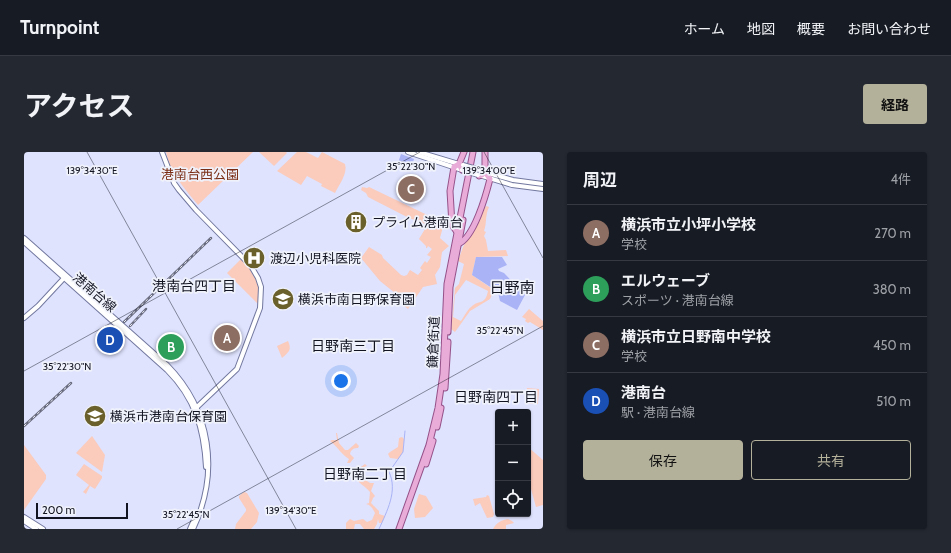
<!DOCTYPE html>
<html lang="ja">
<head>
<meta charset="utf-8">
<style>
  :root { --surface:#171b24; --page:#242831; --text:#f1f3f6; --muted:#9ea1a6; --line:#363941; --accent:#b4b19b }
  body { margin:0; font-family:Cabin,"Noto Sans JP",sans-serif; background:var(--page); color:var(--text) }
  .controls { position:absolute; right:12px; bottom:12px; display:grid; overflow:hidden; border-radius:4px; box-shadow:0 1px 3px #0004 }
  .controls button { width:36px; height:36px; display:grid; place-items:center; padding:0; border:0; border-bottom:1px solid var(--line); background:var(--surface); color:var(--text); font:20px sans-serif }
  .scale { position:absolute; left:12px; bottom:10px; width:92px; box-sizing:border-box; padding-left:4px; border:2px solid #121422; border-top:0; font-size:11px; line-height:14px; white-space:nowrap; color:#121422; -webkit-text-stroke:3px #f0f2fb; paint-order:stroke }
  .you { position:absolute; left:317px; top:229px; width:14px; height:14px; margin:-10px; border:3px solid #fff; border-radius:50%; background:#1a73e8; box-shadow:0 0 0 6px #1a73e833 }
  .badge { display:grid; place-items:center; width:26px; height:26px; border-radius:50%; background:var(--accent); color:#fff; font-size:13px; font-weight:700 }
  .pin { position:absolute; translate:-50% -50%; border:2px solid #fff; box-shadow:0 1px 4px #0006 }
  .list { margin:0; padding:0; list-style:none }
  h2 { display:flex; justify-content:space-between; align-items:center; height:52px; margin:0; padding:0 16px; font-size:17px }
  h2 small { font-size:13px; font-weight:400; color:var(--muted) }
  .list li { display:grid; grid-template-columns:26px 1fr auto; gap:12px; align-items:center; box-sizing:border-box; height:56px; padding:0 16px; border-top:1px solid var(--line) }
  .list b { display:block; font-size:15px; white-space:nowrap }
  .list p { margin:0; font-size:13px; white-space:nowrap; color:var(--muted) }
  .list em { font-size:13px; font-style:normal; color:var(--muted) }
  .actions { display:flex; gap:8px; padding:12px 16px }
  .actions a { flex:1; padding:9px 0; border:1px solid var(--accent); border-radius:4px; text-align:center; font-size:14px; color:var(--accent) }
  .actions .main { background:var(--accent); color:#111 }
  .icon { flex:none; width:22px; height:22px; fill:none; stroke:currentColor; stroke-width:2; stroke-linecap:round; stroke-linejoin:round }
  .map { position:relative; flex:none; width:519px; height:377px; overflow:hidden; border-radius:4px }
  header { display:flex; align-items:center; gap:24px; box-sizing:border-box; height:56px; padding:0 20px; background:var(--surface); border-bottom:1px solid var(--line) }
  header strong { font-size:19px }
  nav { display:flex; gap:22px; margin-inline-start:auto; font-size:14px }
  .intro { display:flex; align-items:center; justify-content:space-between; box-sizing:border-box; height:96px; padding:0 24px }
  h1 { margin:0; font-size:28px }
  .button { padding:10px 18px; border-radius:4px; background:var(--accent); color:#111; font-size:14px; font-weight:700 }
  main { display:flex; gap:24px; padding:0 24px }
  aside { flex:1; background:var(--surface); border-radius:4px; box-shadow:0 1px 3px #0004 }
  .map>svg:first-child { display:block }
  .green { fill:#fbcbbc; fill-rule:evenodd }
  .water { fill:#a9b3f5 }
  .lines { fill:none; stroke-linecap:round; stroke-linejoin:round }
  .stream { stroke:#a9b3f5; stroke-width:1 }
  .tertiary-casing { stroke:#72789f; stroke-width:6 }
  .primary-casing { stroke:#955289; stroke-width:7 }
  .tertiary { stroke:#fff; stroke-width:4 }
  .primary { stroke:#e9acd9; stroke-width:5 }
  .rail-casing { stroke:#686b7e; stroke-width:2.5 }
  .rail { stroke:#f0f2fb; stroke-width:1; stroke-dasharray:3; stroke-linecap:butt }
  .tertiary-bridge-casing { stroke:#72789f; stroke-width:6; stroke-linecap:butt }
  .tertiary-bridge { stroke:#fff; stroke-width:4 }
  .ticks { fill:none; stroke:#121422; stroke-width:1; stroke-opacity:0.45 }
  .labels { text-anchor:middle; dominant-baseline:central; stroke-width:3.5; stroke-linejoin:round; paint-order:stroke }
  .park-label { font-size:13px; fill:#7a2d14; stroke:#f0f2fb }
  .poi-label { font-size:13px; fill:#121422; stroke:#f0f2fb; text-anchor:start }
  .street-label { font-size:13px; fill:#121422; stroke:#f0f2fb }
  .neighbourhood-label { font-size:14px; fill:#121422; stroke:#f0f2fb }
  .quarter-label { font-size:15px; fill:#121422; stroke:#f0f2fb }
  .ticks-label { font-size:10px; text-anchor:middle; fill:#121422; stroke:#f0f2fb; stroke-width:3.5; stroke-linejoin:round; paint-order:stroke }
</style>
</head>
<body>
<header>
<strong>Turnpoint</strong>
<nav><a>ホーム</a><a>地図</a><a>概要</a><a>お問い合わせ</a></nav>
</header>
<div class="intro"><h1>アクセス</h1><a class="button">経路</a></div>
<main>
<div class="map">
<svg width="519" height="377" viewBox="0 0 519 377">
  <rect width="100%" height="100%" fill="#dfe3fe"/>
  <!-- green -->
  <g class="green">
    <path d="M142,0H229L174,53C161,37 146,21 142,0Z"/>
    <polygon points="235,0 262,0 263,1 250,14"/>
    <path d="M273,0H282L294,6L298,0L321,12C324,21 315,33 311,41L297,34L298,32L283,24L277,33L253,19Z"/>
    <polygon points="338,35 343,36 345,35 420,71 416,86 425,94 418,100 416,115 411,123 413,132 399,135 384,157 379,153 376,145 356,129 337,106 345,95 358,103 359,106 377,123 380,124 383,123 386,118 394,123 398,118 396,116 401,109 403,111 407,105 403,103 408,97 404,94 403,96 402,96 402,94 395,87 401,77 401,72 394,69 385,66 344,45 342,41 337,38"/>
    <path d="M462,54L465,55C461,63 463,71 460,79L462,80L460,84L462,88L464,99L482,98L484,104L452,105L448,123L470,138L466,147L446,159L431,180L427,177L431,136L435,132L440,112L434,109L439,95ZM442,128L464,139C461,154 455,147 447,155C443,158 440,165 437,169L429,165L431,143Z"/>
    <path d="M218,106C229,120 239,132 234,152L203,121Z"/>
    <polygon points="505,157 519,169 519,178 506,170 504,171 501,169 502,167 498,165"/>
    <path d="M264,189C268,198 265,200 258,206L253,194Z"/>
    <polygon points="503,236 515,237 514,252 502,252"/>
    <path d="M312,281H313L315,291L321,298H324L332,291L335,294L334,296C330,296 327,297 326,302L330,306L326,311H323L325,307C317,302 314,295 306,289L308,288H313Z"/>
    <polygon points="68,284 81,303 78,320 52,301"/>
    <polygon points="378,285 380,287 379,300 374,307 366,306 364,302 366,300 374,295 375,286"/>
    <polygon points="0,293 22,323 22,327 0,358"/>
    <polygon points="504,295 519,308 519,353 512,355 507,337 504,334"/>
    <polygon points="60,312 78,324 78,326 71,337 66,334 62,342 59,340 65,333 52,323"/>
    <path d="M341,312L343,314L340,315L337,325L346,331H350L347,339L351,344L349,346L347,351L355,359V362L361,364L358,371H355L354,367L353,372L350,377H340L336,372H331L330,377H322V371L326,367L330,369L339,367L343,370L348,368L351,361C349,357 347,353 342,352L345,351L346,340C341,334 336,332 332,327L334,317Z"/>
    <polygon points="220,340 223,341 235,361 233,370 227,377 211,377 212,372 222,359 222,357 215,346 215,344"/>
    <polygon points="395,342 402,344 409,356 401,365 391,366 390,357"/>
    <polygon points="463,343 465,344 470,362 469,365 463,366 456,351 451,354 449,347 462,345"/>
    <path d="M484,367L488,369L490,371L482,373V377H469C472,371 477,368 484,367Z"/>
  </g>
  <!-- water -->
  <g class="water">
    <polygon points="377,2 390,7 387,16 374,11"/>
    <polygon points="452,105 478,105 483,113 474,117 475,119 480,121 501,143 493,158 476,149 474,140 448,123"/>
  </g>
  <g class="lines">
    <!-- stream -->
    <path class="stream" d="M355,377C363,359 374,339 365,320L379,300L381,279"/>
    <!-- tertiary casing -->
    <g class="tertiary-casing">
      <g id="tertiary">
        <polyline points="138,0 150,31 155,38 172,58 227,114 234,126 237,135 236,156 213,217 173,255"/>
        <polyline points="384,0 438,18"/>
        <polyline points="395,0 435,12"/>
        <polyline points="460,20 489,28 519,32"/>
        <polyline points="455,23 488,33 519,37"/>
        <path d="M0,86L143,213C187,258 196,320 169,377"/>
        <path d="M0,90L143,218C171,246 180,277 182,315"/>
        <polyline points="0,166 14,154 41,125"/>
        <polyline points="0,365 19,377"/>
        <polyline points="0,369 12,377"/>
        <polyline points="166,377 173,361"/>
      </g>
    </g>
    <!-- primary casing -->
    <g class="primary-casing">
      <g id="primary">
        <polyline points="438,18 435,12 440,0"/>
        <polyline points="455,24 458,23 461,20 461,0"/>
        <polyline points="433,80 428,73 426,39 430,15 435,12"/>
        <path d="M434,92C450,86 462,43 466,27L461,20"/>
        <polyline points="424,180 426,135 439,68"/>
        <polyline points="421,236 424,190"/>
        <polyline points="413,275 417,256"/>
        <polyline points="402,312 409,289"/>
        <polyline points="375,377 405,293 414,256 419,222 423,132 449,0"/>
      </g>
    </g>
    <!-- tertiary -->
    <use href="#tertiary" class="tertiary"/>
    <!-- primary -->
    <use href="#primary" class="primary"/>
    <!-- rail casing -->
    <g class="rail-casing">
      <g id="rail">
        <polyline points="100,170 187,86"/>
        <polyline points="106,174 122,157"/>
        <polyline points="0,274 47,231"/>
      </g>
    </g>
    <!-- rail -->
    <use href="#rail" class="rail"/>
    <!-- tertiary-bridge casing -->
    <g class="tertiary-bridge-casing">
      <g id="tertiary-bridge">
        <polyline points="439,13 456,18"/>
        <polyline points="438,18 454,23"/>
      </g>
    </g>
    <!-- tertiary-bridge -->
    <use href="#tertiary-bridge" class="tertiary-bridge"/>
  </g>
  <!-- ticks -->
  <path class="ticks" d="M63,0L272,377M460,0L519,106M0,219L396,0M153,377L519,174"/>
  <!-- icons -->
  <defs>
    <g id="building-disc" transform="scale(1.15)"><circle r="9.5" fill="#6a602c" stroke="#f0f2fb"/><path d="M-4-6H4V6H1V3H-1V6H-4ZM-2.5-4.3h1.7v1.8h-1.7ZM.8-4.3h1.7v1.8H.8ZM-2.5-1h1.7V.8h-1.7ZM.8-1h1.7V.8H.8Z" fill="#fff"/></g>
    <g id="hospital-disc" transform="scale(1.15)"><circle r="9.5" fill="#6a602c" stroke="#f0f2fb"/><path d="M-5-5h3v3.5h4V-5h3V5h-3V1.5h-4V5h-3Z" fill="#fff"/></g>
    <g id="school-disc" transform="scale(1.15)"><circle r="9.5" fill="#6a602c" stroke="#f0f2fb"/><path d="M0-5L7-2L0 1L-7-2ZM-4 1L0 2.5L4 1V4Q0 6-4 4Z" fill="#fff"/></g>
  </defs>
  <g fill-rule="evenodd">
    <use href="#building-disc" x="332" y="70"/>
    <use href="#hospital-disc" x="230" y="106"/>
    <use href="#school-disc" x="259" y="147"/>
    <use href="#school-disc" x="71" y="264"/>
  </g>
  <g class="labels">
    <!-- park labels -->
    <g class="park-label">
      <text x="176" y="22">港南台西公園</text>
    </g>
    <!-- poi labels -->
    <g class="poi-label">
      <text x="348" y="70">プライム港南台</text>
      <text x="246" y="106">渡辺小児科医院</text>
      <text x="274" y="147">横浜市南日野保育園</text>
      <text x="86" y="264">横浜市港南台保育園</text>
    </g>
    <!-- street labels -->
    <g class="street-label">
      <text transform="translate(71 140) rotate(41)">港南台線</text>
      <text transform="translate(409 190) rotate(-88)">鎌倉街道</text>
    </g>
    <!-- neighbourhood labels -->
    <g class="neighbourhood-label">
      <text x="170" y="134">港南台四丁目</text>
      <text x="329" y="194">日野南三丁目</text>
      <text x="472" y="245">日野南四丁目</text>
      <text x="341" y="322">日野南二丁目</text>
    </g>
    <!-- quarter labels -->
    <g class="quarter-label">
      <text x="488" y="136">日野南</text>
    </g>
  </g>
  <g class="ticks-label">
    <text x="387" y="18">35°22'30"N</text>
    <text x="68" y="22">139°34'30"E</text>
    <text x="465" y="22">139°34'00"E</text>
    <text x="476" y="182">35°22'45"N</text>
    <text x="43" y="218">35°22'30"N</text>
    <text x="267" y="362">139°34'30"E</text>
    <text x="162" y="366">35°22'45"N</text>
  </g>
</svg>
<div class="controls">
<button>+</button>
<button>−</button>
<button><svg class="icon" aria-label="locate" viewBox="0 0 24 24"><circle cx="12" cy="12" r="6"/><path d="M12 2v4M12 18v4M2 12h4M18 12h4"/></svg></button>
</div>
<div class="scale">200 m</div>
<div class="you"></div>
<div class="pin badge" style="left:203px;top:186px;background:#8d6e63">A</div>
<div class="pin badge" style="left:147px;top:195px;background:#2e9e5b">B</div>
<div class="pin badge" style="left:387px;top:37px;background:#8d6e63">C</div>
<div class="pin badge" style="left:86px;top:188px;background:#1a4fb4">D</div>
</div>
<aside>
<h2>周辺<small>4件</small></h2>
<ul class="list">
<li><span class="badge" style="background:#8d6e63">A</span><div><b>横浜市立小坪小学校</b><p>学校</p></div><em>270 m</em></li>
<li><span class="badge" style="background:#2e9e5b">B</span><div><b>エルウェーブ</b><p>スポーツ · 港南台線</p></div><em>380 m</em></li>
<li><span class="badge" style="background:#8d6e63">C</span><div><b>横浜市立日野南中学校</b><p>学校</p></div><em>450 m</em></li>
<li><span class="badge" style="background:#1a4fb4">D</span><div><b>港南台</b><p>駅 · 港南台線</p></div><em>510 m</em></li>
</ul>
<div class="actions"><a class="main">保存</a><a>共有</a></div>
</aside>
</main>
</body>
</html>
